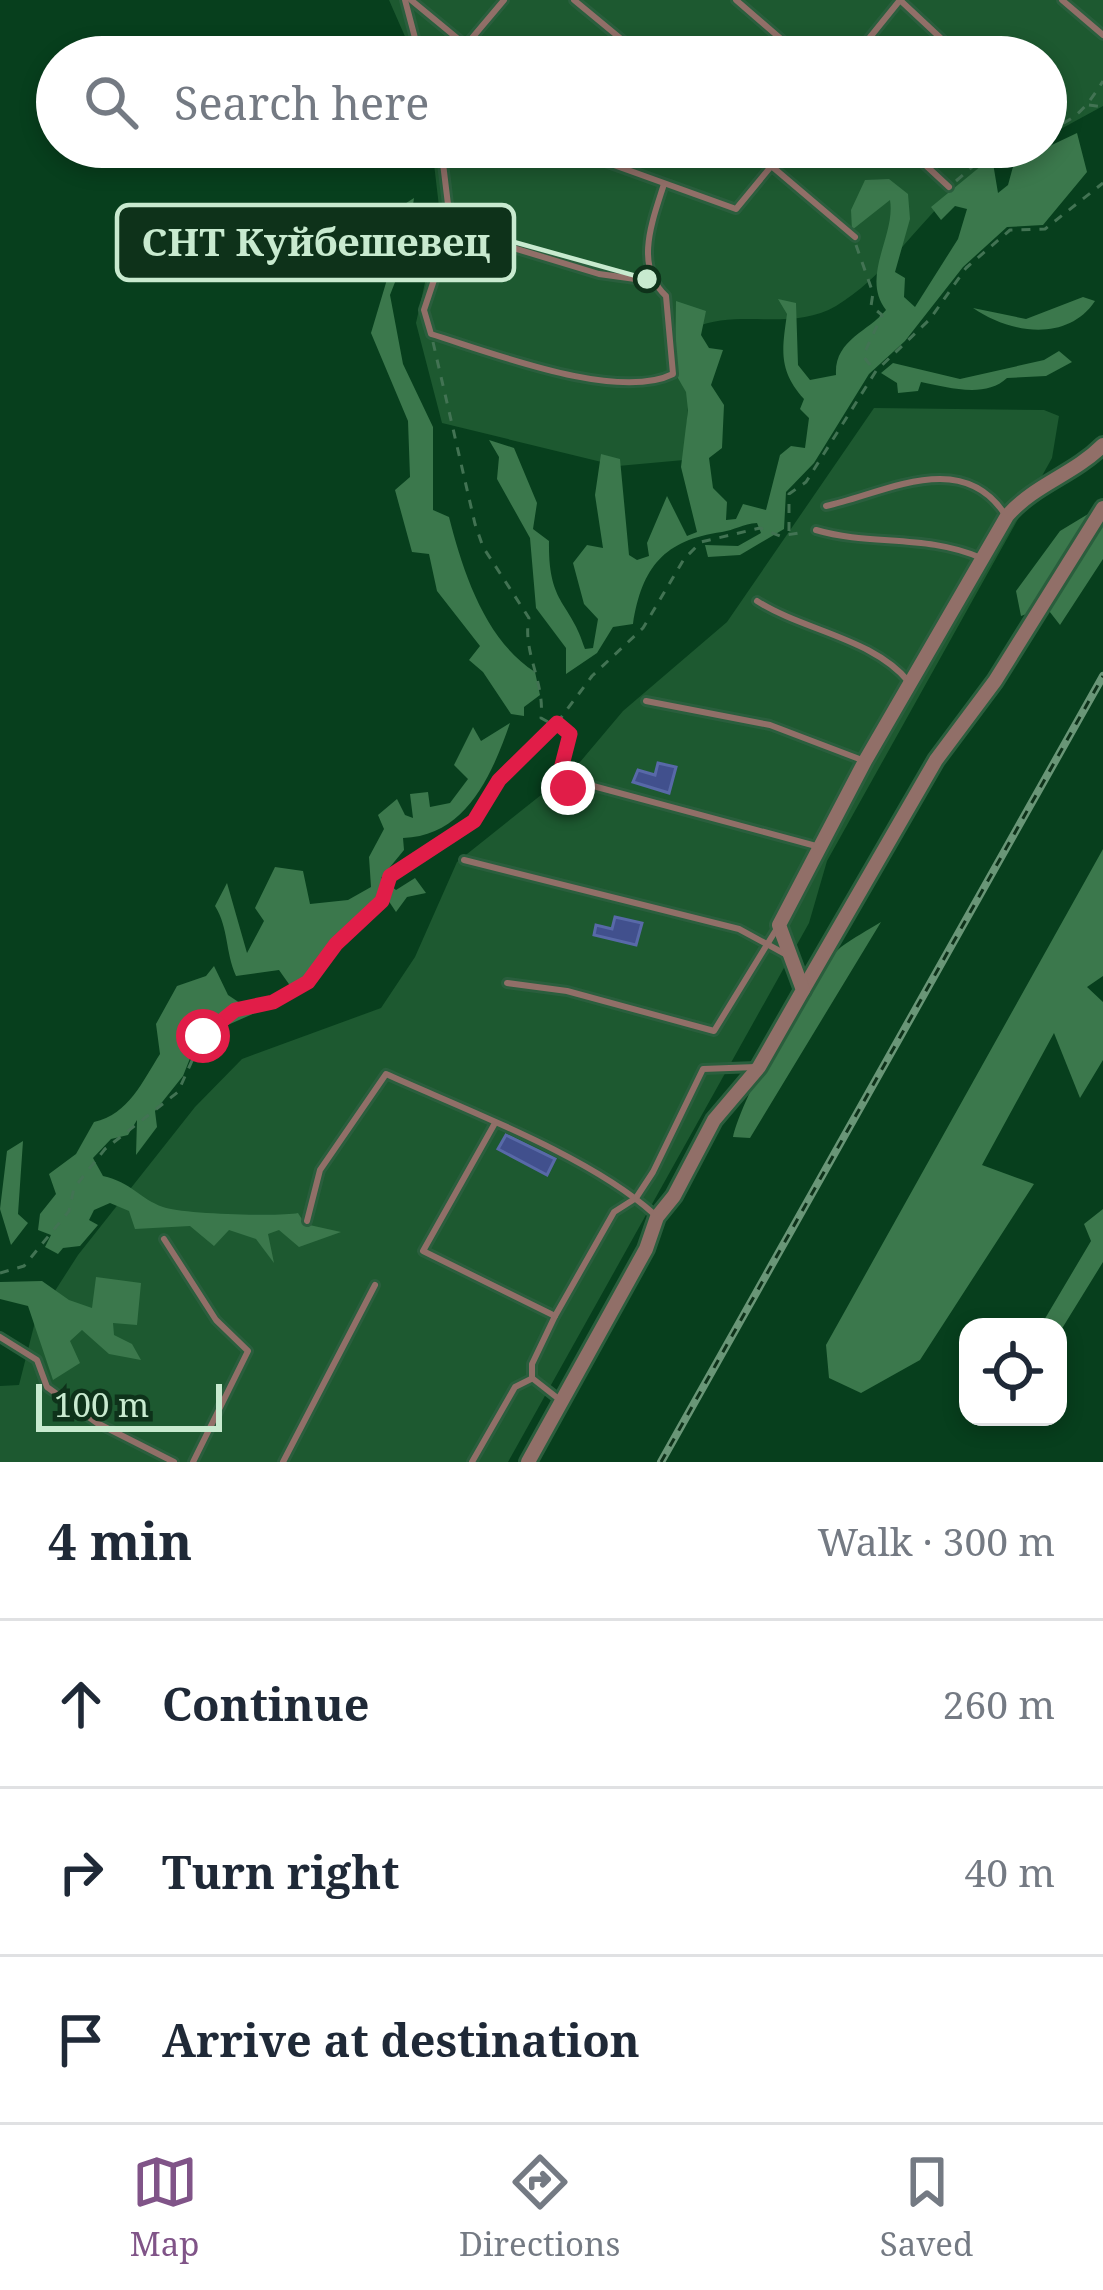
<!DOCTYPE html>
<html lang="en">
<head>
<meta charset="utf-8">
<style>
  :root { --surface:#fff; --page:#f2f2f3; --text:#1f2937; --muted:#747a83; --line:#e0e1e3; --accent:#805488 }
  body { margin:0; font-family:"Noto Serif",serif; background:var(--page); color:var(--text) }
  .controls { position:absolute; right:36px; bottom:36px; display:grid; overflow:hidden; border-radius:24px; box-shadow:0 6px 18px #0003 }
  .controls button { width:108px; height:108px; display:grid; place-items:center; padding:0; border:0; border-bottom:3px solid var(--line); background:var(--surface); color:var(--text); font:60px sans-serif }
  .scale { position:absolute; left:36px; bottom:30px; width:186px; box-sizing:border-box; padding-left:12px; border:6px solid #c8eacf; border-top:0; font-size:33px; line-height:42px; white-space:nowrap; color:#c8eacf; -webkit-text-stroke:9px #0e321a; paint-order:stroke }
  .stop { position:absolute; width:36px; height:36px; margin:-27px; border:9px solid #e11d48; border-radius:50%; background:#fff }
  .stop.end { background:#e11d48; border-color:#fff; box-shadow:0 3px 12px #0008 }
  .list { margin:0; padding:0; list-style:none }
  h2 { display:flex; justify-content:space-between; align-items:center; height:156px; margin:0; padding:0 48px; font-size:51px }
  h2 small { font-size:39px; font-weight:400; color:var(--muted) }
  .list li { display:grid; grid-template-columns:78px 1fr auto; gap:36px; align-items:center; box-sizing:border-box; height:168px; padding:0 48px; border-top:3px solid var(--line) }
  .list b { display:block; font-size:45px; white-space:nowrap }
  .list em { font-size:39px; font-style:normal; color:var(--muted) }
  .icon { flex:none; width:66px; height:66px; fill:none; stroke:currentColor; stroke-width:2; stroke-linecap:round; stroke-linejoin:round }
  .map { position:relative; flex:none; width:1103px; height:1462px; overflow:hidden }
  .search { position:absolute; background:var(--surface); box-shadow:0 6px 18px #0003; left:36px; right:36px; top:36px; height:132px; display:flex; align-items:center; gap:30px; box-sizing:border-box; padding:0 42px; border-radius:66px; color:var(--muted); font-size:45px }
  .sheet { height:660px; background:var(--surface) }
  nav { display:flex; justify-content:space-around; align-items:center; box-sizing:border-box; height:168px; border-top:3px solid var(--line); background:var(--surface); font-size:33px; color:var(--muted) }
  nav a { display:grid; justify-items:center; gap:6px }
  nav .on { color:var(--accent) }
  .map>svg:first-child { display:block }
  .green { fill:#1d5930 }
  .forest { fill:#3b784c }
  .building { fill:#41508d; stroke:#5869a8; stroke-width:3 }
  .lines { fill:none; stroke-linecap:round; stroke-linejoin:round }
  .lane-casing { stroke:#2a5e3d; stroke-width:12 }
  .street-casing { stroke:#2a5e3d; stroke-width:20 }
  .path { stroke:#427353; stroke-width:3; stroke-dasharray:9 9; stroke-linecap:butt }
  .lane { stroke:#916f68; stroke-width:6 }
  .street { stroke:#916f68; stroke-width:14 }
  .rail-casing { stroke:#699677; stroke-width:8 }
  .rail { stroke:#0e321a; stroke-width:3; stroke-dasharray:9; stroke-linecap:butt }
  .route { stroke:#e11d48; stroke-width:15 }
  .leader { fill:none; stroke:#c8eacf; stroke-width:4.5 }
  .callout-dot { fill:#c8eacf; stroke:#0e321a; stroke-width:4.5 }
  .callout { fill:#0e321a; stroke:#c8eacf; stroke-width:4.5 }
  .callout-label { font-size:39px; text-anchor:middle; font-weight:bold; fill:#c8eacf }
</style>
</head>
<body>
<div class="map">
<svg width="1103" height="1462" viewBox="0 0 1103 1462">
  <rect width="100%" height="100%" fill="#073f1d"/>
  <!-- green -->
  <g class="green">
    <polygon points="389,0 1103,0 1103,106 1046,137 1046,57 414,57"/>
    <path d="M432,147H1026C1010,155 991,162 977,172C925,210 892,272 836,306C792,332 738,308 694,328L684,460L618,466L442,423L416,323L440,215Z"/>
    <polygon points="874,408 1044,410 1059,416 1052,458 827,861 809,923 508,1462 0,1462 0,1386 19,1385 35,1322 78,1255 195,1107 242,1059 381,1008 415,957 457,862 575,768 623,711 727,622"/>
  </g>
  <!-- forest -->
  <g class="forest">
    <path d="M1077,133L1087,172L1043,225L1007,227L963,267L905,341L869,374L814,463L786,492L784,529L740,555L708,557L705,545L738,546L761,533L757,523C743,524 734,530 722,532C664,540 642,567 633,624L613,627L597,653L566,674V648L536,608L530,538L497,479L499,457L489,440L514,448L537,503L533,529L549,541C548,606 570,600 585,649L593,648L598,619L584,604L573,563L587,545L603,548L595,495L601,454L620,459L629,555L637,560L649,556L647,543L667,496L687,536L697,532L681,467L688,410L686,392L675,373L676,301L706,311L701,335L709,348L723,350L711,385L724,405L722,448L709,458L713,488L727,502L726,520L736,519L743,504L766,510L780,455L791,446L805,448L809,418L800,409L804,399C778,370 782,350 787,314L778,299L796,303L798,365L810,380L836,375C834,340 868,332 886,310C860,276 896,236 890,200L852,230L851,210L865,180L889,179L908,194L910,219L895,272L905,278L904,297L915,307L958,239L967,209L955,206L941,220L931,207L992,157L998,193L1008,185L1014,163Z"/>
    <path d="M414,198L406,254L390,295L403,364L433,427V510L449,517C463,572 485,640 535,672L540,695L524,707V716L511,714L483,672L469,660L480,646L437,591L429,554L412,552L395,490L410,477L408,421L371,333L397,246L400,207Z"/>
    <path d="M1083,297L1095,301C1067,343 1009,333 973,308L1026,319Z"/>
    <path d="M1059,351L1072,362L1046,376L1007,378C985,399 947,387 921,382L918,391L898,393L897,383L881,373L893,363L960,379L1044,360Z"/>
    <polygon points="1093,511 1103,511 1103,559 1060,625 1046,607 1021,616 1016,591 1060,531"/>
    <path d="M510,723C492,775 466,836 403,838L404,850L381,878L396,890L415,878L426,893L407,897L396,912L388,900L350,922L304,980L291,987L279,970L236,976C225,951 229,929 215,906L227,883L247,953L264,921L255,908L275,867L303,871L310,904L348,900L371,887L369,857L384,829L378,815L397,799L405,815L413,818L410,794L428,792L430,807L450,803L468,779L454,765L473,727L481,741Z"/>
    <polygon points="1103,849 1103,976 1087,987 1103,1002 1103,1060 1080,1098 1054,1033 982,1165 1034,1184 920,1360 861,1393 829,1378 826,1345"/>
    <path d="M881,922L750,1138L733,1137C741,1098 810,973 841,947C853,938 868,930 881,922Z"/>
    <path d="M214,966L228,995L255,1013L198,1038L183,1076L155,1111L157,1127L136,1155L137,1120L128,1135L111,1139L93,1158L103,1176C131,1182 140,1199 163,1207C179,1214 281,1217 298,1213L305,1224L341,1232L299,1247L279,1230L268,1234L274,1263L256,1239L229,1230L214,1246L190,1226L135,1229L129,1211L110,1203L94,1210L89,1220L98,1225L80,1246L63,1248L58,1254L45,1247L51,1235L38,1230L40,1214L56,1194L49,1174L76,1154L94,1122C129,1114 142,1082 160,1054L156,1024L177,986L206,976Z"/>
    <polygon points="23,1141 18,1214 28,1223 11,1245 0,1209 7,1151"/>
    <polygon points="1103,1209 1103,1262 1058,1335 1058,1327 1040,1327 1091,1241 1084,1224"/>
    <polygon points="96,1277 141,1283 137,1325 113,1323 114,1335 132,1344 141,1360 109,1354 82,1330 70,1341 80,1363 53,1380 28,1306 0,1299 0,1282 42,1281 69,1300 92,1308"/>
  </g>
  <!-- building -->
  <g class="building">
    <polygon points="658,763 676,767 669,793 633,782 638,770 655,775"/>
    <polygon points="615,917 642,923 636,945 594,935 596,925 612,929"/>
    <polygon points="506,1135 555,1159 547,1175 498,1149"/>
  </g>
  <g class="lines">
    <!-- lane casing -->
    <g class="lane-casing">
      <g id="lane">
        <polyline points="405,0 420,57"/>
        <polyline points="411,0 480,57"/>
        <polyline points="574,0 643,57"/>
        <polyline points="736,0 802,57"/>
        <polyline points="900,0 961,57"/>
        <polyline points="1062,0 1103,35"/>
        <polyline points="456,57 504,0"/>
        <polyline points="854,57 900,0"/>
        <path d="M441,147L451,229L424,310L431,334C490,352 617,402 673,374L666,296C634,266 652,222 664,184"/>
        <polyline points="524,147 597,159"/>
        <polyline points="586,147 600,160 736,209 787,147"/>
        <polyline points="749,147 855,237"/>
        <polyline points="906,147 949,187"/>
        <polyline points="451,229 599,274 650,281"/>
        <path d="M826,506C883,494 960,448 1004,513"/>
        <path d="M816,530C870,546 927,534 981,558"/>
        <path d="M757,601C804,631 873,638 909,682"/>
        <polyline points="646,701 770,725 862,760"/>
        <polyline points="582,783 816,846"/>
        <polyline points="464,860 739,929 787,955"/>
        <polyline points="507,983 567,991 714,1031 776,930"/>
        <polyline points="495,1123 423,1251 555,1316 532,1364 532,1378 560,1400"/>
        <path d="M307,1221L320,1170L386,1074C466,1110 590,1156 654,1214"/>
        <polyline points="164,1239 216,1320 248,1351 193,1462"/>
        <polyline points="555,1316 614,1212 636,1198 653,1172 703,1069 756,1067"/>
        <polyline points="0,1337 37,1360 47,1387 97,1423 174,1462"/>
        <polyline points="283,1462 375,1285"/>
        <polyline points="472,1462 515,1387 531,1379"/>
      </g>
    </g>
    <!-- street casing -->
    <g class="street-casing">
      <g id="street">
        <polyline points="803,990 936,760 995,681 1103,508"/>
        <path d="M528,1462L646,1249L657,1217L674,1196L714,1120L759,1067L803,990L779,925L865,761L1007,516C1035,484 1073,475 1103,445"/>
      </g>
    </g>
    <!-- path -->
    <g class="path">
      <polyline points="1089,105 1103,107"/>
      <path d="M1046,129C1075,123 1088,105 1103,81"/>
      <polyline points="956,181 995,147"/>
      <polyline points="856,245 873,293 871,306 882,315 863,356 875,371"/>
      <path d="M433,342L475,524L483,547L529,618C522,652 545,681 541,718L570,734L561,768L568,788L576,785"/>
      <polyline points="789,531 789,494 806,482 876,371 930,319 966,268 1010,230 1045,229 1103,183"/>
      <polyline points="0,1273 24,1266 69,1211 74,1188 105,1149 178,1092 203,1036 216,1022 254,1002 273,1002 307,981 336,944 381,901 390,876 474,821 498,780 557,723 592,676 643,628 684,559 701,542 760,528 780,536 805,532"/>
    </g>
    <!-- lane -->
    <use href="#lane" class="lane"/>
    <!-- street -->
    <use href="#street" class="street"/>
    <!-- rail casing -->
    <g class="rail-casing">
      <polyline id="rail" points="661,1462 1103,676"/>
    </g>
    <!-- rail -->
    <use href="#rail" class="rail"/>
  </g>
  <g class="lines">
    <!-- route -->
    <polyline class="route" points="203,1036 235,1010 273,1002 308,982 336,944 382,901 390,876 474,821 499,780 557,723 570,734 561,769 568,788"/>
  </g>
  <!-- callouts -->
  <path class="leader" d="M647 279L514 242"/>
  <circle class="callout-dot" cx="647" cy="279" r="12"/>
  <rect class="callout" x="117" y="205" width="397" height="75" rx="12"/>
  <g class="callout-label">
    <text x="316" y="256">СНТ Куйбешевец</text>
  </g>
</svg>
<div class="controls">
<button><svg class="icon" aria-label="locate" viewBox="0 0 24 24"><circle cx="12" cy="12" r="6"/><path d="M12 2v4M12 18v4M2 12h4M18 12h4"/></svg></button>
</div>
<div class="scale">100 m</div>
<div class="stop" style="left:203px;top:1036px"></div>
<div class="stop end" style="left:568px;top:788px"></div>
<div class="search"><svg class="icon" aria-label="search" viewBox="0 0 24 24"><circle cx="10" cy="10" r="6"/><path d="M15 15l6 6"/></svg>Search here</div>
</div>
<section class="sheet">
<h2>4 min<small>Walk · 300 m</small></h2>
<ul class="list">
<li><svg class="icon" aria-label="ahead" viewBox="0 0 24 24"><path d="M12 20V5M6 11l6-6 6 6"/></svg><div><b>Continue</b></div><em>260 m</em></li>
<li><svg class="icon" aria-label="right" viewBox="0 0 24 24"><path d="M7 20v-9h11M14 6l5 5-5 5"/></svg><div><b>Turn right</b></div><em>40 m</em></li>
<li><svg class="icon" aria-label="arrive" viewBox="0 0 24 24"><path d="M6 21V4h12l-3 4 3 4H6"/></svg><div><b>Arrive at destination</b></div></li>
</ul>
</section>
<nav>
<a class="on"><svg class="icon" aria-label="map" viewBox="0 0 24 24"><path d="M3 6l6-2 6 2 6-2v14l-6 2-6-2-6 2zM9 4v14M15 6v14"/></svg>Map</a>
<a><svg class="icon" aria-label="directions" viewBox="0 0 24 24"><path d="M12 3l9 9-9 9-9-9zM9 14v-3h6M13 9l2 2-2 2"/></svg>Directions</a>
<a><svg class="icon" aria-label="saved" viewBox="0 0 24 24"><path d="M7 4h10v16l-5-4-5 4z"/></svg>Saved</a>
</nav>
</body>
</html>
